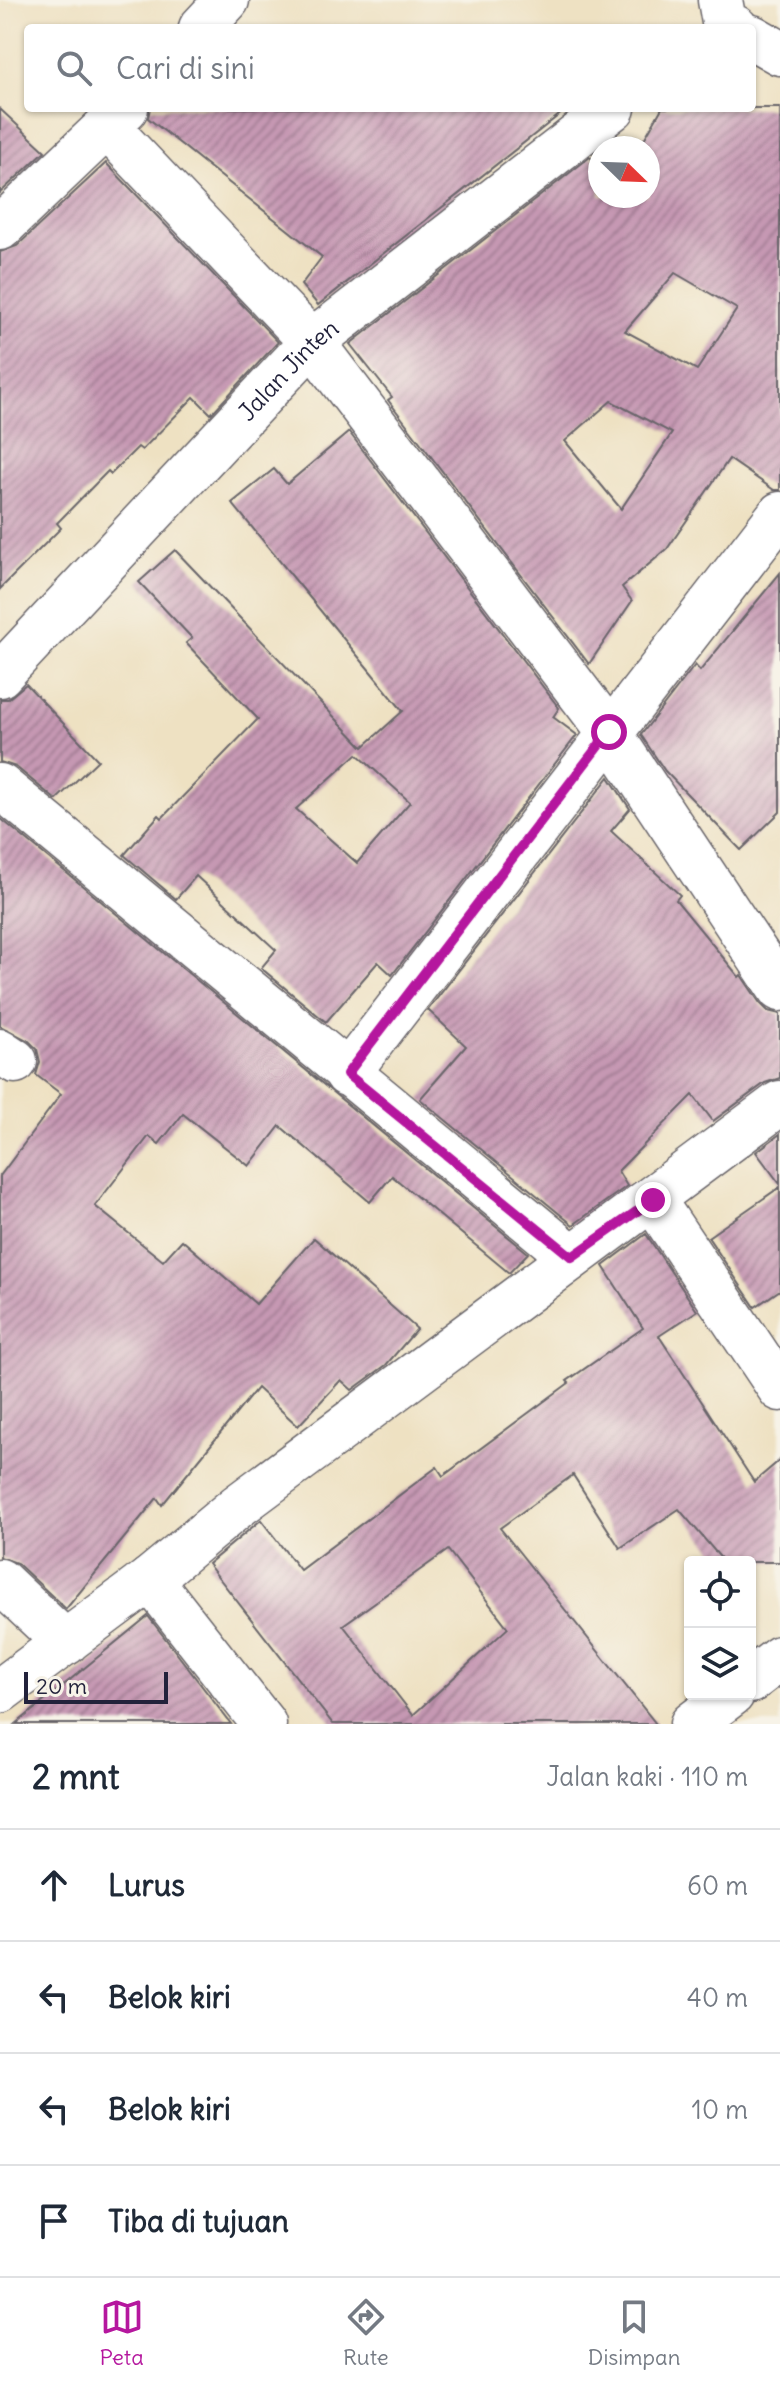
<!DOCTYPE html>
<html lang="id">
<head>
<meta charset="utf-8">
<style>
  :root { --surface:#fff; --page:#f2f2f3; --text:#1f2937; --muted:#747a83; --line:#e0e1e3; --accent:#b5179e }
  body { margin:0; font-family:Delius,sans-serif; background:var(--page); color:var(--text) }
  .controls { position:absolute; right:24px; bottom:24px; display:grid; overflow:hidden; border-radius:8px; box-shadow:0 2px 6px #0004 }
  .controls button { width:72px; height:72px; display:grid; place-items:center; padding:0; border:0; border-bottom:2px solid var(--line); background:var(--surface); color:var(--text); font:40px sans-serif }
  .compass { position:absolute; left:588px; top:136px; width:72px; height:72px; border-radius:50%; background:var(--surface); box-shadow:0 2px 6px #0004; rotate:113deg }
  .scale { position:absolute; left:24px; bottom:20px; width:144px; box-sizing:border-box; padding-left:8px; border:4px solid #22223b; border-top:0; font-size:22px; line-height:28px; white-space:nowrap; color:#22223b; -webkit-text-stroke:6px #f7f3e8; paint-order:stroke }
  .stop { position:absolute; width:24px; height:24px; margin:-18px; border:6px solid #b5179e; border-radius:50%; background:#fff }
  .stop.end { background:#b5179e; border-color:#fff; box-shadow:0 2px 8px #0008 }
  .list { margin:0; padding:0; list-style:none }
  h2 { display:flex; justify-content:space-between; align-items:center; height:104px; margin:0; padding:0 32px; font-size:34px }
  h2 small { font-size:26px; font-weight:400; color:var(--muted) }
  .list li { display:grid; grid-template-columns:52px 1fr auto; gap:24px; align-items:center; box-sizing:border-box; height:112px; padding:0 32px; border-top:2px solid var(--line) }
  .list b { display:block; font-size:30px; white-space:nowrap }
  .list em { font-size:26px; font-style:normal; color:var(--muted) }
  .icon { flex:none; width:44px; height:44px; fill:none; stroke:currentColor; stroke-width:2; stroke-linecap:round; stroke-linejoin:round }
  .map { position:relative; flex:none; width:780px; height:1724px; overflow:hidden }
  .search { position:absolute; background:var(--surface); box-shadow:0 2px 6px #0004; left:24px; right:24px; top:24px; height:88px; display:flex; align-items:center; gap:20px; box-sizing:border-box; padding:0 28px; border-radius:8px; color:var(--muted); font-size:30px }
  .sheet { height:552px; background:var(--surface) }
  nav { display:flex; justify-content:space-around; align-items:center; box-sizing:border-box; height:112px; border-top:2px solid var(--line); background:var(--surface); font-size:22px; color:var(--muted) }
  nav a { display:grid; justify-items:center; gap:4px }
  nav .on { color:var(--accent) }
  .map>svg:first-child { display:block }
  .building { fill:url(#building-hatch); fill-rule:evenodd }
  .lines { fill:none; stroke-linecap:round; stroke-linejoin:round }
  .street-casing { stroke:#69656a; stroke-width:47 }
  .street { stroke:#fff; stroke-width:44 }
  .route { stroke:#b5179e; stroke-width:10 }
  .labels { text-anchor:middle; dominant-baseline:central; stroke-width:8; stroke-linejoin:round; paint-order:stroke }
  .street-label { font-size:24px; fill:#22223b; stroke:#f7f3e8 }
</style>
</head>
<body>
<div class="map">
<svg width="780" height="1724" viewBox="0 0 780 1724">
  <defs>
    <pattern id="building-hatch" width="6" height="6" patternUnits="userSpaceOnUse" patternTransform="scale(2)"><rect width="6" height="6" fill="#c698b3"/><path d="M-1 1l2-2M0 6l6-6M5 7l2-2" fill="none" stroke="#a07c93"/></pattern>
  </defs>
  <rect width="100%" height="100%" fill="#f7f3e8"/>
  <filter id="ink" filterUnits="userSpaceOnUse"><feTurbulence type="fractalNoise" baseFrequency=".0125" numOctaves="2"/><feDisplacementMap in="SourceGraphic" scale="16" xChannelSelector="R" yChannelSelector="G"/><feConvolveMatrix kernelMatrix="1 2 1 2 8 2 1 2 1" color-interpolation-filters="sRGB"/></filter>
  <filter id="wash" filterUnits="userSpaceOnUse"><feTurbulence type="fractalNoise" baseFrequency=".006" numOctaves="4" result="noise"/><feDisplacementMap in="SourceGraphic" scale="32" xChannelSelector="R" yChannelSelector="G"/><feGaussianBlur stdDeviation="1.8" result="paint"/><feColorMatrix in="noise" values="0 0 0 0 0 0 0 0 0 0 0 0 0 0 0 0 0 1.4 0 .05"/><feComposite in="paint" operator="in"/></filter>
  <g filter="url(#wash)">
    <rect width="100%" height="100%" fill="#eee1c2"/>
    <g id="blocks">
      <!-- building -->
      <g class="building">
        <polygon points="150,108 568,108 318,305 301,285 322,257 148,118"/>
        <path d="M662,108H780V490H774L729,459L667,549L622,587L632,601L589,664L388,400L392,397L350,344L590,157L600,165V196H648V148H639ZM675,273L737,309L697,370L625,331ZM611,401L672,433L621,509L565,441Z"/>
        <polygon points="0,109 45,151 0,193"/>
        <polygon points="106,163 278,342 211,414 194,397 142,450 138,447 111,474 108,471 57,523 61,528 0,589 0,252 17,246"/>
        <path d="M349,432L559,708L553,717L577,735L392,975L378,962L326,1022L261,968L276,950L196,876L176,899L124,855L159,815L162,818L258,719L186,643L192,638L139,582L175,550L363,747L403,711L232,503L274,469L287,484ZM357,754L410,802L357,863L296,809Z"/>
        <polygon points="780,573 780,812 741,850 665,771 641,735 695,665 700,671"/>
        <polygon points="26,684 98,760 56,800 16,767 0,762 0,699 8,699"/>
        <polygon points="609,777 630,809 611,831 680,895 676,900 739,977 741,975 760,1003 768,1011 780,1014 780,1078 765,1083 713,1121 693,1095 618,1171 627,1186 573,1225 420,1099 466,1046 428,1010"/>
        <polygon points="0,818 528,1253 509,1273 392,1176 370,1202 280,1126 249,1166 183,1114 159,1144 149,1136 95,1206 163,1261 182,1240 256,1304 314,1238 417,1329 386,1365 352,1390 341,1380 298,1426 257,1388 162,1505 157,1498 66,1609 17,1563 0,1557 0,1176 61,1094 36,1075 40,1062 37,1049 29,1041 0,1026"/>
        <polygon points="780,1134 780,1184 756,1152"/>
        <polygon points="780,1187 780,1290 755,1307 708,1237"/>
        <path d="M646,1234L697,1311L659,1336L754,1482L780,1460V1562H724L679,1509L620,1548L573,1475L500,1528L656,1724H333L208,1564L261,1520L300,1570L437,1467L443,1476L569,1383L567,1381L643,1328L603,1266ZM448,1550L508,1628L413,1715L343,1625Z"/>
        <polygon points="148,1616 231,1724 16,1724"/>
      </g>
    </g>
  </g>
  <g filter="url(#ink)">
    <use href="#blocks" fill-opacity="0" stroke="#69656a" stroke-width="2"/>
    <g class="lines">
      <!-- street casing -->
      <g class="street-casing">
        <g id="street">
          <polyline points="720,0 724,22 736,28"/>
          <polyline points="201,28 227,0"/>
          <polyline points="752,37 780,53"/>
          <polyline points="108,128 312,342 609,732 780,989"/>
          <polyline points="0,228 126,108"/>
          <path id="s1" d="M0,675L312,342L613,108"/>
          <polyline points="0,786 572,1257"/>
          <polyline points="0,1051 15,1061"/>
          <polyline points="347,1074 780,514"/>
          <polyline points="653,1200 780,1389"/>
          <polyline points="150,1579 264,1724"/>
          <polyline points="0,1581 66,1643"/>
          <polyline points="750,1681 780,1658"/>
          <polyline points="0,1691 150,1579 238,1506 780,1103"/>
          <polyline points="692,1724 732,1694"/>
        </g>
      </g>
      <!-- street -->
      <use href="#street" class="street"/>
    </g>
  </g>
  <g class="lines" filter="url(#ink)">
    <!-- route -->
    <polyline class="route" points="609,732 347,1074 572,1257 653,1200"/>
  </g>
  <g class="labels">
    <!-- street labels -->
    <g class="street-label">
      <text stroke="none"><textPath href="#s1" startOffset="420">Jalan Jinten</textPath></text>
    </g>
  </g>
</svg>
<div class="controls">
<button><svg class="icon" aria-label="locate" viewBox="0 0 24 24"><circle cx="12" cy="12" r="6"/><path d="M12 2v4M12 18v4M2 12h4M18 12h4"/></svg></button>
<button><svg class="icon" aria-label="layers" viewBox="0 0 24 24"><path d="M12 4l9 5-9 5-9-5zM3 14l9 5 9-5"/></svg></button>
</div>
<svg class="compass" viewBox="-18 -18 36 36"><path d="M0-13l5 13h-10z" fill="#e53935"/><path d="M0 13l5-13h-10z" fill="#747a83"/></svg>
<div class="scale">20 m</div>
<div class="stop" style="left:609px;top:732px"></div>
<div class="stop end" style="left:653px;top:1200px"></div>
<div class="search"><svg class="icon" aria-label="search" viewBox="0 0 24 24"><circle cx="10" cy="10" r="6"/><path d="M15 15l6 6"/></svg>Cari di sini</div>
</div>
<section class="sheet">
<h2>2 mnt<small>Jalan kaki · 110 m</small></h2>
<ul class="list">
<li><svg class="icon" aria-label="ahead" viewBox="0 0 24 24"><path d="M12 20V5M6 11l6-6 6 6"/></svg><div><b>Lurus</b></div><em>60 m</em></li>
<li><svg class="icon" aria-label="left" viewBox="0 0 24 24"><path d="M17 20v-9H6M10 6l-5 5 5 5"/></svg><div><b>Belok kiri</b></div><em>40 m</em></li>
<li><svg class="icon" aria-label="left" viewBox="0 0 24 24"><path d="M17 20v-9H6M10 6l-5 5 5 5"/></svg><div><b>Belok kiri</b></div><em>10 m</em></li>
<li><svg class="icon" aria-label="arrive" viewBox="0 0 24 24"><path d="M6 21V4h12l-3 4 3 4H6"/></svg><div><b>Tiba di tujuan</b></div></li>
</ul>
</section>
<nav>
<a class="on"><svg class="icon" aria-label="map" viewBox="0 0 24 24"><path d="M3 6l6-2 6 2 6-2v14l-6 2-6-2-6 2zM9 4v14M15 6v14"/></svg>Peta</a>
<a><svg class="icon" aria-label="directions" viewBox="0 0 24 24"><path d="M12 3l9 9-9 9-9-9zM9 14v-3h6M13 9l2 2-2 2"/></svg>Rute</a>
<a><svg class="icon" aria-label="saved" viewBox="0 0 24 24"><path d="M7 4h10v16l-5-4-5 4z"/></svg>Disimpan</a>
</nav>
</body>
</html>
